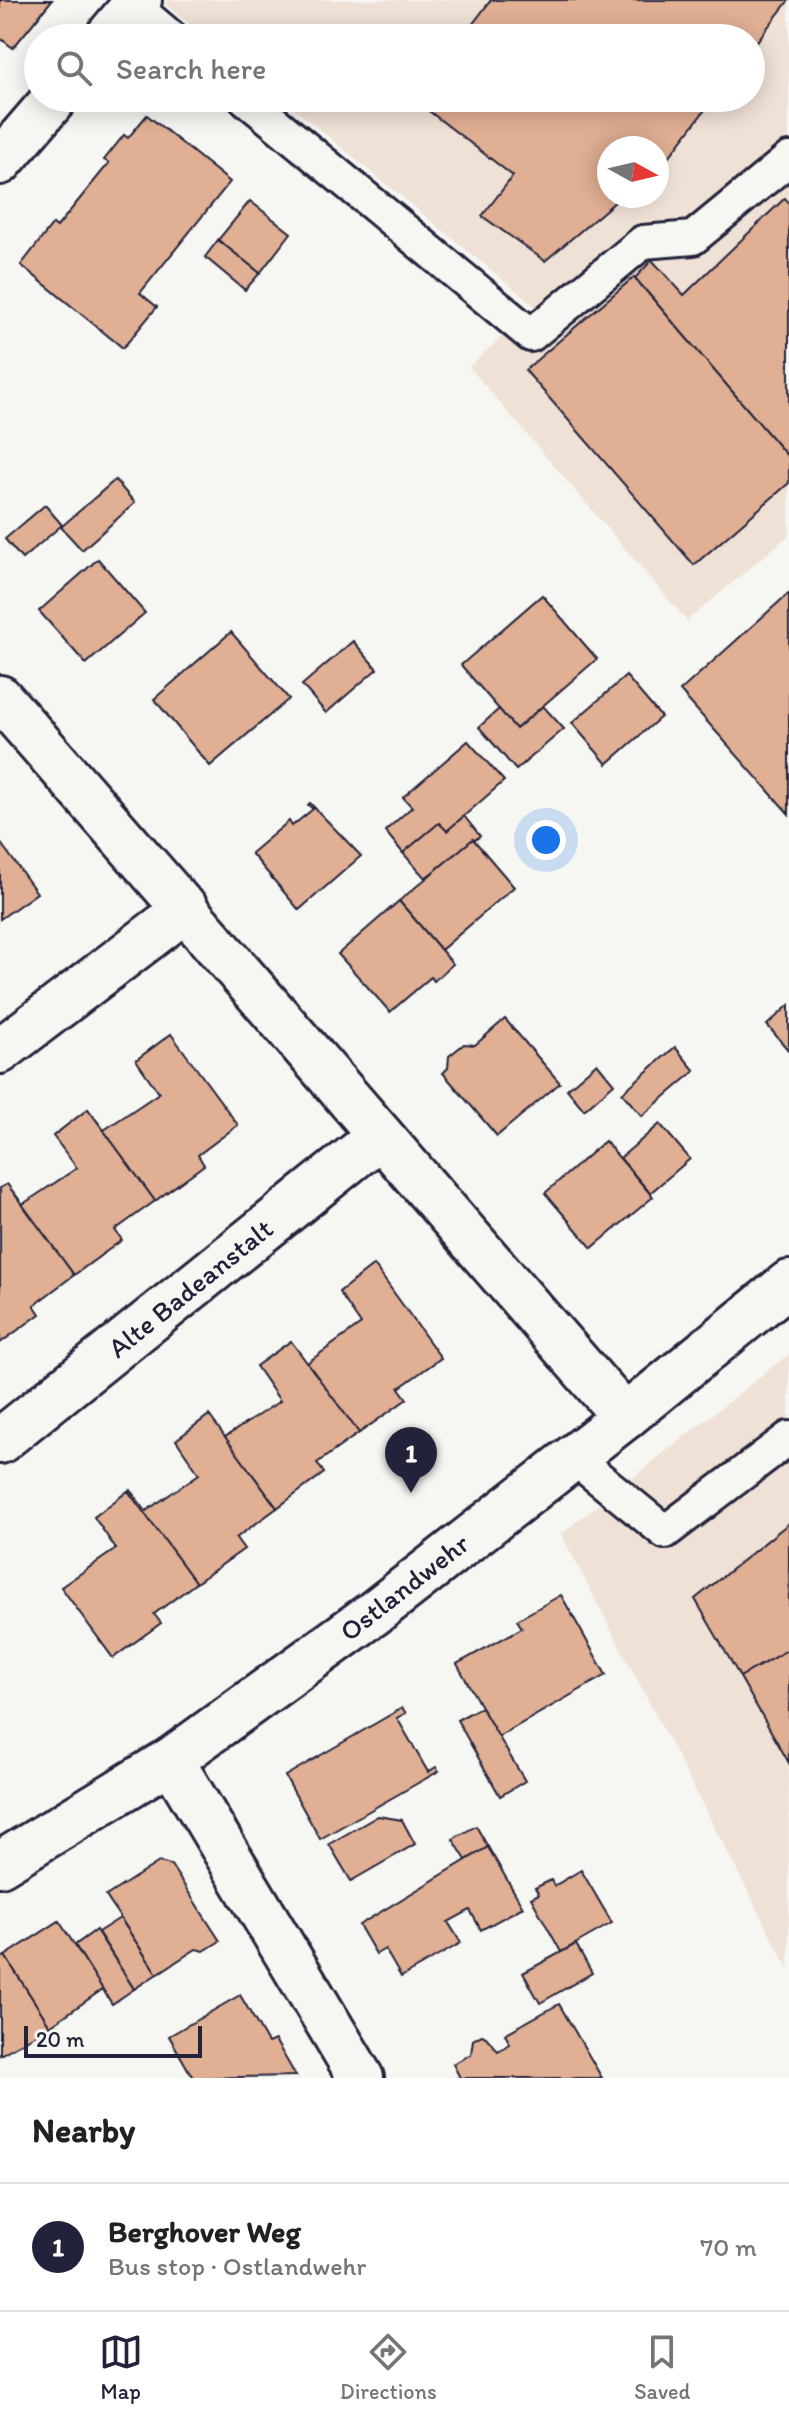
<!DOCTYPE html>
<html lang="en">
<head>
<meta charset="utf-8">
<style>
  :root { --surface:#fff; --page:#f6f6f6; --text:#202124; --muted:#757577; --line:#e0e0e0; --accent:#22223b }
  body { margin:0; font-family:Itim,sans-serif; background:var(--page); color:var(--text) }
  .compass { position:absolute; left:597px; top:136px; width:72px; height:72px; border-radius:50%; background:var(--surface); box-shadow:0 4px 20px #0003; rotate:98deg }
  .scale { position:absolute; left:24px; bottom:20px; width:178px; box-sizing:border-box; padding-left:8px; border:4px solid #22223b; border-top:0; font-size:22px; line-height:28px; white-space:nowrap; color:#22223b; -webkit-text-stroke:6px #f6f6f2; paint-order:stroke }
  .you { position:absolute; left:546px; top:840px; width:28px; height:28px; margin:-20px; border:6px solid #fff; border-radius:50%; background:#1a73e8; box-shadow:0 0 0 12px #1a73e833 }
  .badge { display:grid; place-items:center; width:52px; height:52px; border-radius:50%; background:var(--accent); color:#fff; font-size:26px; font-weight:700 }
  .pin { position:absolute; translate:-50% -66px; filter:drop-shadow(0 2px 4px #0008) }
  .pin::after { content:''; position:absolute; top:42px; width:28px; height:24px; background:inherit; clip-path:polygon(0 0,100% 0,50% 100%) }
  .list { margin:0; padding:0; list-style:none }
  h2 { display:flex; justify-content:space-between; align-items:center; height:104px; margin:0; padding:0 32px; font-size:34px }
  h2 small { font-size:26px; font-weight:400; color:var(--muted) }
  .list li { display:grid; grid-template-columns:52px 1fr auto; gap:24px; align-items:center; box-sizing:border-box; height:128px; padding:0 32px; border-top:2px solid var(--line) }
  .list b { display:block; font-size:30px; white-space:nowrap }
  .list p { margin:0; font-size:26px; white-space:nowrap; color:var(--muted) }
  .list em { font-size:26px; font-style:normal; color:var(--muted) }
  .icon { flex:none; width:44px; height:44px; fill:none; stroke:currentColor; stroke-width:2; stroke-linecap:round; stroke-linejoin:round }
  .map { position:relative; flex:none; width:789px; height:2078px; overflow:hidden }
  .search { position:absolute; background:var(--surface); box-shadow:0 4px 20px #0003; left:24px; right:24px; top:24px; height:88px; display:flex; align-items:center; gap:20px; box-sizing:border-box; padding:0 28px; border-radius:44px; color:var(--muted); font-size:30px }
  .sheet { height:232px; background:var(--surface) }
  nav { display:flex; justify-content:space-around; align-items:center; box-sizing:border-box; height:112px; border-top:2px solid var(--line); background:var(--surface); font-size:22px; color:var(--muted) }
  nav a { display:grid; justify-items:center; gap:4px }
  nav .on { color:var(--accent) }
  .map>svg:first-child { display:block }
  .built { fill:#f0e1d6; fill-rule:evenodd }
  .building { fill:#e1af93; stroke:#22223b; stroke-width:2 }
  .lines { fill:none; stroke-linecap:round; stroke-linejoin:round }
  .service-casing { stroke:#22223b; stroke-width:38 }
  .minor-casing { stroke:#22223b; stroke-width:50 }
  .tertiary-casing { stroke:#22223b; stroke-width:50 }
  .service { stroke:#f6f6f2; stroke-width:32 }
  .minor { stroke:#f6f6f2; stroke-width:44 }
  .tertiary { stroke:#f6f6f2; stroke-width:44 }
  .labels { text-anchor:middle; dominant-baseline:central; stroke-width:7; stroke-linejoin:round; paint-order:stroke }
  .street-label { font-size:28px; fill:#22223b; stroke:#f6f6f2 }
</style>
</head>
<body>
<div class="map">
<svg width="789" height="2078" viewBox="0 0 789 2078">
  <rect width="100%" height="100%" fill="#f6f6f2"/>
  <filter id="ink" filterUnits="userSpaceOnUse"><feTurbulence type="fractalNoise" baseFrequency=".0125" numOctaves="2"/><feDisplacementMap in="SourceGraphic" scale="16" xChannelSelector="R" yChannelSelector="G"/><feConvolveMatrix kernelMatrix="1 2 1 2 8 2 1 2 1" color-interpolation-filters="sRGB"/></filter>
  <g filter="url(#ink)">
    <!-- built -->
    <g class="built">
      <path d="M168,0H789V535L687,621L469,367L535,306L281,98H751V38H207L165,4ZM609,148H657V196H609Z"/>
      <polygon points="789,1354 789,1970 561,1534"/>
    </g>
    <!-- building -->
    <g class="building">
      <polygon points="0,0 52,0 13,48 0,38"/>
      <polygon points="491,0 789,0 751,49 751,38 462,38"/>
      <polygon points="418,98 714,98 669,157 657,166 657,148 609,148 609,196 622,196 545,261 482,216 513,176 416,101"/>
      <polygon points="147,115 230,182 140,293 157,307 123,348 21,265 53,224 57,227 109,163 104,160 124,135 128,138"/>
      <polygon points="785,198 789,203 789,458 635,278 652,260 684,295"/>
      <polygon points="250,201 291,233 260,273 218,240"/>
      <polygon points="218,240 260,273 245,290 205,257"/>
      <polygon points="634,277 789,458 789,483 694,565 525,370"/>
      <polygon points="115,480 135,503 82,550 61,527"/>
      <polygon points="45,505 62,525 22,559 5,539"/>
      <polygon points="98,559 145,613 86,664 39,611"/>
      <polygon points="789,593 789,814 680,691"/>
      <polygon points="542,595 597,659 516,729 461,665"/>
      <polygon points="231,632 289,699 210,766 154,699"/>
      <polygon points="353,641 377,669 326,713 302,685"/>
      <polygon points="626,676 661,717 607,764 572,723"/>
      <polygon points="543,706 564,729 516,770 479,727 499,709 516,729"/>
      <polygon points="468,741 504,781 447,831 439,823 403,853 385,831 412,807 403,797"/>
      <polygon points="310,803 361,856 299,910 251,853 289,821 292,826 313,809 308,805"/>
      <polygon points="464,816 480,836 425,878 403,853 439,823 447,831"/>
      <polygon points="473,839 514,887 441,950 399,901"/>
      <polygon points="0,842 37,893 0,919"/>
      <polygon points="399,901 453,964 434,981 431,977 390,1012 338,954"/>
      <polygon points="789,1005 789,1051 767,1025"/>
      <polygon points="505,1019 560,1083 497,1136 443,1073 448,1068 449,1056 464,1044 475,1045"/>
      <polygon points="171,1034 238,1125 198,1155 204,1165 155,1201 88,1109 104,1130 159,1093 136,1060"/>
      <polygon points="675,1047 695,1071 642,1116 622,1093"/>
      <polygon points="597,1063 614,1084 584,1110 567,1089"/>
      <polygon points="88,1109 155,1201 115,1230 122,1240 74,1275 7,1184 23,1204 77,1168 53,1136"/>
      <polygon points="660,1124 690,1159 650,1193 620,1158"/>
      <polygon points="605,1141 653,1197 592,1248 545,1193"/>
      <polygon points="7,1184 74,1275 34,1305 40,1314 0,1343 0,1188"/>
      <polygon points="374,1265 441,1358 399,1388 407,1399 359,1433 307,1363 361,1324 339,1292"/>
      <polygon points="291,1341 359,1433 317,1463 324,1473 277,1508 225,1437 280,1401 256,1366"/>
      <polygon points="209,1415 277,1508 236,1538 244,1549 196,1583 128,1491 130,1490 146,1511 199,1474 176,1440"/>
      <polygon points="128,1491 196,1583 154,1614 161,1623 113,1658 61,1587 116,1549 94,1517"/>
      <polygon points="789,1523 789,1649 740,1677 695,1599"/>
      <polygon points="561,1595 606,1675 498,1737 457,1664 522,1628 517,1620"/>
      <polygon points="789,1649 789,1763 740,1677"/>
      <polygon points="481,1707 525,1781 500,1796 457,1720"/>
      <polygon points="402,1708 406,1713 397,1718 428,1772 436,1767 439,1771 320,1839 285,1776"/>
      <polygon points="378,1816 402,1820 415,1844 351,1881 329,1844"/>
      <polygon points="476,1826 488,1847 466,1860 453,1839"/>
      <polygon points="488,1847 523,1907 481,1930 470,1910 448,1922 461,1943 401,1977 385,1949 376,1954 359,1925"/>
      <polygon points="159,1862 171,1865 220,1941 204,1951 196,1949 157,1974 106,1896"/>
      <polygon points="581,1870 612,1923 561,1952 531,1898 539,1894 535,1888 551,1880 554,1886"/>
      <polygon points="120,1918 157,1974 134,1989 98,1932"/>
      <polygon points="59,1921 103,1989 50,2026 5,1956"/>
      <polygon points="96,1930 134,1989 112,2004 75,1945"/>
      <polygon points="576,1944 592,1973 540,2003 523,1973"/>
      <polygon points="5,1956 50,2026 0,2055 0,1959"/>
      <polygon points="240,1995 268,2043 275,2040 296,2076 193,2078 169,2036"/>
      <polygon points="559,2004 602,2078 460,2078 453,2064 471,2054 473,2040 482,2035 486,2037 498,2051 510,2044 505,2034"/>
    </g>
    <g class="lines">
      <!-- service casing -->
      <g class="service-casing">
        <g id="service">
          <polyline points="134,6 172,38"/>
          <polyline points="245,98 531,335 643,242 693,238 789,159"/>
          <polyline points="573,1457 665,1532 789,1438"/>
        </g>
      </g>
      <!-- minor casing -->
      <g class="minor-casing">
        <g id="minor">
          <polyline points="107,38 139,0"/>
          <polyline points="0,162 55,98"/>
          <path d="M0,698C210,936 416,1178 625,1417"/>
          <polyline points="0,1051 186,909"/>
          <polyline points="0,1441 380,1136"/>
          <polyline points="171,1760 361,2078"/>
        </g>
      </g>
      <!-- tertiary casing -->
      <g class="tertiary-casing">
        <polyline id="tertiary" points="0,1864 171,1760 374,1613 625,1417 789,1283"/>
      </g>
      <!-- service -->
      <use href="#service" class="service"/>
      <!-- minor -->
      <use href="#minor" class="minor"/>
      <!-- tertiary -->
      <use href="#tertiary" class="tertiary"/>
    </g>
  </g>
  <g class="labels">
    <!-- street labels -->
    <g class="street-label">
      <text transform="translate(190 1288) rotate(-39)">Alte Badeanstalt</text>
      <text transform="translate(404 1587) rotate(-38)">Ostlandwehr</text>
    </g>
  </g>
</svg>
<svg class="compass" viewBox="-18 -18 36 36"><path d="M0-13l5 13h-10z" fill="#e53935"/><path d="M0 13l5-13h-10z" fill="#757577"/></svg>
<div class="scale">20 m</div>
<div class="you"></div>
<div class="pin badge" style="left:411px;top:1493px">1</div>
<div class="search"><svg class="icon" aria-label="search" viewBox="0 0 24 24"><circle cx="10" cy="10" r="6"/><path d="M15 15l6 6"/></svg>Search here</div>
</div>
<section class="sheet">
<h2>Nearby<small></small></h2>
<ul class="list">
<li><span class="badge">1</span><div><b>Berghover Weg</b><p>Bus stop · Ostlandwehr</p></div><em>70 m</em></li>
</ul>
</section>
<nav>
<a class="on"><svg class="icon" aria-label="map" viewBox="0 0 24 24"><path d="M3 6l6-2 6 2 6-2v14l-6 2-6-2-6 2zM9 4v14M15 6v14"/></svg>Map</a>
<a><svg class="icon" aria-label="directions" viewBox="0 0 24 24"><path d="M12 3l9 9-9 9-9-9zM9 14v-3h6M13 9l2 2-2 2"/></svg>Directions</a>
<a><svg class="icon" aria-label="saved" viewBox="0 0 24 24"><path d="M7 4h10v16l-5-4-5 4z"/></svg>Saved</a>
</nav>
</body>
</html>
